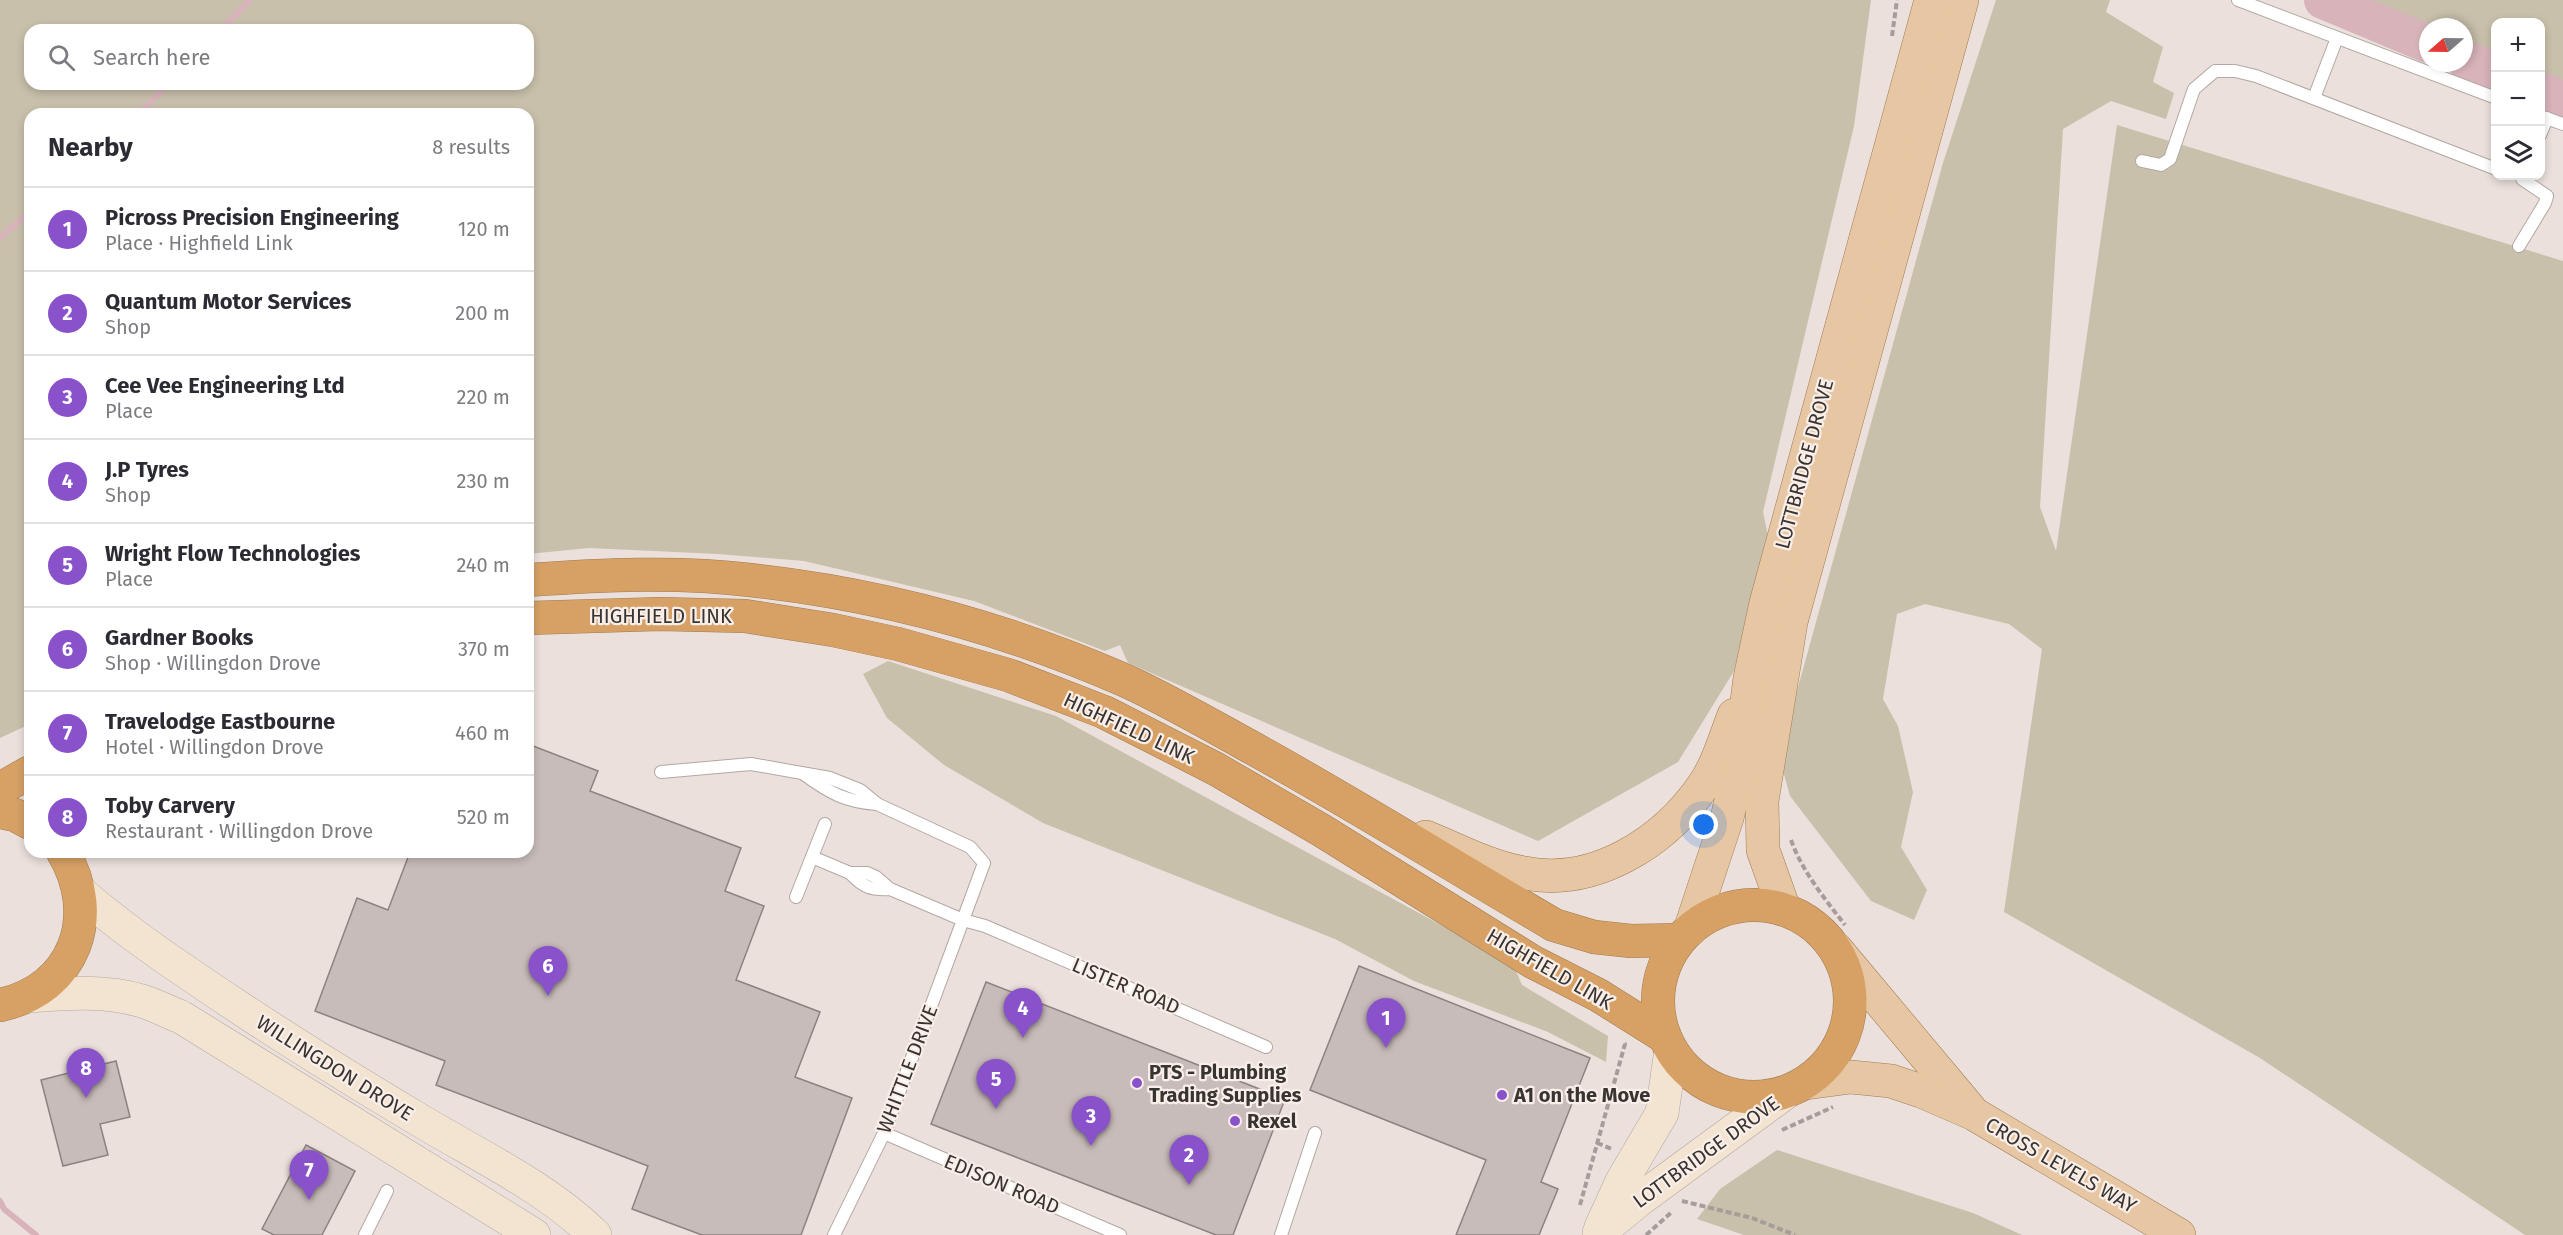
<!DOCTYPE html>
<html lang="en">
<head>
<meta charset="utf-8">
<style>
  :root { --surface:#fff; --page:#f7f7f7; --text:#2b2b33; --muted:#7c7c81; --line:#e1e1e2; --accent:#8952ca }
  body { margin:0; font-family:"Fira Sans",sans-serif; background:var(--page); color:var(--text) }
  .controls { position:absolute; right:18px; top:18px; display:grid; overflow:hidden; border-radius:12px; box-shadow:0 3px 9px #0003 }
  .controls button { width:54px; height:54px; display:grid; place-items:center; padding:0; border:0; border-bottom:2px solid var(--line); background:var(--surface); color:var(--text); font:30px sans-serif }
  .compass { position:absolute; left:2419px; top:18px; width:54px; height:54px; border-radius:50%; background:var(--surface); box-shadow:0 3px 9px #0003; rotate:250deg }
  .you { position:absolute; left:1704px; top:825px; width:21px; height:21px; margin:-15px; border:4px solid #fff; border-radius:50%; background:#1a73e8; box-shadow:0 0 0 9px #1a73e833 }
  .badge { display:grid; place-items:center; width:39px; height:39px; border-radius:50%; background:var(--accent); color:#fff; font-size:20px; font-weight:700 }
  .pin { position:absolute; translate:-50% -50px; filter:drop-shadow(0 2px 3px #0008) }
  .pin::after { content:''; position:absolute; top:32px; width:21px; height:18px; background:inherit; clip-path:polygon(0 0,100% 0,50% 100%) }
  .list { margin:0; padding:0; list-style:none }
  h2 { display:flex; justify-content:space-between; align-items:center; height:78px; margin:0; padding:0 24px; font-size:26px }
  h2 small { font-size:20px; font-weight:400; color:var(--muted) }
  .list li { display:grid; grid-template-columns:39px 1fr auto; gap:18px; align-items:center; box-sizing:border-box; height:84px; padding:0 24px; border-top:2px solid var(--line) }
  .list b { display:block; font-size:22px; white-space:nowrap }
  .list p { margin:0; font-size:20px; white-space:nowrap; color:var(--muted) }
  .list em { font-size:20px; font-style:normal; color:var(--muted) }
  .icon { flex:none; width:33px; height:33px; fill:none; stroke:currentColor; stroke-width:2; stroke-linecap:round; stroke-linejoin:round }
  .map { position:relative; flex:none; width:2563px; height:1235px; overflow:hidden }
  .search { position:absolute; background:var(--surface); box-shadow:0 3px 9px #0003; left:24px; top:24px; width:510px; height:66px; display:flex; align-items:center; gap:15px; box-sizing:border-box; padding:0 21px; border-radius:18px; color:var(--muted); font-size:22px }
  .panel { position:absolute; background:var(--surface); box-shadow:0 3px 9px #0003; left:24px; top:108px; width:510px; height:750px; border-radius:18px }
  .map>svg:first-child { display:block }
  .green { fill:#c8c0ab; fill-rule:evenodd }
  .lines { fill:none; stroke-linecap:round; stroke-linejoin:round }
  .stream { stroke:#d8b3ba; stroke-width:6 }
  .river { stroke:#d8b3ba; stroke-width:38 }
  .building { fill:#c8bcba; stroke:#8e8281; stroke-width:1.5 }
  .lane-casing { stroke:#b2a8a3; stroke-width:14 }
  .secondary-casing { stroke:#b2a8a3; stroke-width:34 }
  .primary-casing { stroke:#9f7b53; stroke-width:34 }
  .highway-casing { stroke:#9f7b53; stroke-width:34 }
  .path { stroke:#a59d99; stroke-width:4; stroke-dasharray:6 3; stroke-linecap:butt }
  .lane { stroke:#fff; stroke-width:12 }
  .secondary { stroke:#f3e3d1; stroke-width:33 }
  .primary { stroke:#e7c7a3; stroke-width:33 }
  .highway { stroke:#d7a165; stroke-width:33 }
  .poi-dot { fill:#8952ca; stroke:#f9eee8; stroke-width:2 }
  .labels { text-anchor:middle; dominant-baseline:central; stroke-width:4.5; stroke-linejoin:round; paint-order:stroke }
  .street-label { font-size:20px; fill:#383431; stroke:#f9eee8 }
  .poi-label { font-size:20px; font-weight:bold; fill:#383431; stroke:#f9eee8; text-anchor:start }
</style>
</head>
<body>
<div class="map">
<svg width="2563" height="1235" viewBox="0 0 2563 1235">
  <rect width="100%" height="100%" fill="#ebe0db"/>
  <!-- green -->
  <g class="green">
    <path d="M0,0H1871L1854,126L1763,512L1768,536L1734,671L1678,762L1538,841L1128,663L1120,645L1105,651L974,601L804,561L718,554L589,548L528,554V114H30V724L0,738ZM30,30H528V84H30Z"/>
    <polygon points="1996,0 2110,0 2106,12 2163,47 2153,82 2174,93 2166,119 2111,101 2063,129 2040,507 2056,551 2117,125 2563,261 2563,1235 2525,1235 2260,1058 2004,912 2042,649 2009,624 1925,604 1897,614 1883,699 1898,726 1913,792 1901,847 1927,890 1914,920 1871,901 1790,796 1779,756 1943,163"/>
    <polygon points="2323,0 2563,0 2563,100 2541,91 2540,22 2496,22 2495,72 2464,59 2464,27 2428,27 2428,44"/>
    <polygon points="888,661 1056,716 1513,964 1522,985 1608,1036 1606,1062 1548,1032 1414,981 1335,939 1043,823 944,765 887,718 863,674"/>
    <polygon points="1777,1150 1973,1213 2022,1235 1744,1235 1697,1219 1720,1189"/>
  </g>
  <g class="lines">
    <!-- stream -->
    <g class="stream">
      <polyline points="221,30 250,0"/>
      <polyline points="139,114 168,84"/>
      <polyline points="0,238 30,212"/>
      <polyline points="0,1201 4,1209 36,1235"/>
    </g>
    <!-- river -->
    <g class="river">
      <polyline points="2323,0 2428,44"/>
      <polyline points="2464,59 2496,72"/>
      <polyline points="2540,91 2563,100"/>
    </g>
  </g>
  <!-- building -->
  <g class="building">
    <polygon points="528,744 598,771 590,791 741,848 725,891 764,906 736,980 820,1012 795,1077 852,1098 801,1235 702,1235 632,1209 648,1166 436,1085 445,1061 315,1011 357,898 388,910 410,852 528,852"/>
    <polygon points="1359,966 1590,1058 1541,1182 1558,1189 1539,1235 1456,1235 1486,1160 1310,1090"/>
    <polygon points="986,982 1285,1099 1233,1235 1216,1235 931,1124"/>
    <polygon points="116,1061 130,1117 100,1124 108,1155 63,1166 41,1080"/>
    <polygon points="306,1145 355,1171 322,1235 274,1235 262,1229"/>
  </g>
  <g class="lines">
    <!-- lane casing -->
    <g class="lane-casing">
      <g id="lane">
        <polyline points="2238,0 2496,98"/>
        <polyline points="2314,98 2337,38"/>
        <polyline points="2540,116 2563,124"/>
        <polyline points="2540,135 2547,118"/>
        <polyline points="2142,161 2161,165 2170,159 2194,89 2215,71 2235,71 2256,76 2496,169"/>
        <polyline points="2519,246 2545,203 2547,196 2522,179"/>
        <polyline points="661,772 751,764 830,778 860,790 877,804 970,847 984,863 963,920 890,889 876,877 867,873 850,873 812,857"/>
        <path d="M805,775C830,793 846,802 877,804"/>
        <path d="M850,873C864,888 871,890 890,889"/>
        <polyline points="796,897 825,824"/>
        <polyline points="884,1133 1120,1235"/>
        <polyline points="365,1235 387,1191"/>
        <polyline points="834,1235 884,1133 963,920 985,926 1266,1047"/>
        <polyline points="1281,1235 1315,1133"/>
      </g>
    </g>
    <!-- secondary casing -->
    <g class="secondary-casing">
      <g id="secondary">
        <path d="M80,892C119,926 161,955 204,984C273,1031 344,1075 416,1118C477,1155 543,1185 595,1235"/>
        <path d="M30,996C67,993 106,990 142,1001C155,1005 168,1012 181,1017L534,1235"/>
        <polyline points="1601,1227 1622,1181 1662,1113 1671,1050"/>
        <polyline points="1599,1233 1639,1200 1785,1093"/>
      </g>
    </g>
    <!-- primary casing -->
    <g class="primary-casing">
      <g id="primary">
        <path d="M1426,837C1458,850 1489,867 1524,873C1595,887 1664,842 1703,786C1717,766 1725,738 1734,715"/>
        <polyline points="1784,909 1763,850 1762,801 1791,622 1962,0"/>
        <polyline points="1690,930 1727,818 1738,771 1750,678 1766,603 1931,0"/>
        <polyline points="1836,949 1970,1109"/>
        <polyline points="1806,1083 1851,1077 1891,1081 1921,1091 1974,1114 2179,1235"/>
      </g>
    </g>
    <!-- highway casing -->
    <g class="highway-casing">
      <g id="highway">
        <path d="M528,580C601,575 676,571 750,580C879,594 1005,628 1124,680C1166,699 1207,723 1247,745C1351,802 1451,865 1554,925L1594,937L1631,941L1679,940"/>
        <polyline points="528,618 660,614 745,616 833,630 898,644 1008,675 1104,712 1216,769 1321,830 1533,962 1598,995 1665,1037"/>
        <polyline points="0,789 30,772"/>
        <polyline points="0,812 15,815 30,823"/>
        <circle cx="1754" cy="1001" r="96"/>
        <path d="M0,1005C75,989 101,916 63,852"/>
      </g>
    </g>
    <!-- path -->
    <g class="path">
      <polyline points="1892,36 1897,0"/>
      <path d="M1791,840C1802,871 1825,899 1845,925"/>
      <polyline points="1782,1130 1833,1107"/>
      <polyline points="1597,1143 1612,1149"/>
      <polyline points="1682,1201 1752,1218 1795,1235"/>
      <polyline points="1580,1205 1625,1044 1624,1043"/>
      <polyline points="1646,1235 1673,1211"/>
    </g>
    <!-- lane -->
    <use href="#lane" class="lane"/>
    <!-- secondary -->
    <use href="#secondary" class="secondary"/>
    <!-- primary -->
    <use href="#primary" class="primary"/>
    <!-- highway -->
    <use href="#highway" class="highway"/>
  </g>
  <!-- markers -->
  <g class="poi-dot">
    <circle cx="1137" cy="1083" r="6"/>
    <circle cx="1502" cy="1095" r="6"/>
    <circle cx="1235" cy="1121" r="6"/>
  </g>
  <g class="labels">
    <!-- street labels -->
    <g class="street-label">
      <text transform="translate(1804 464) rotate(-75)">LOTTBRIDGE DROVE</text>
      <text x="661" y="616">HIGHFIELD LINK</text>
      <text transform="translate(1129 728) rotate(25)">HIGHFIELD LINK</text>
      <text transform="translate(1550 969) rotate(30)">HIGHFIELD LINK</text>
      <text transform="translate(1126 986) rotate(23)">LISTER ROAD</text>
      <text transform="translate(335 1068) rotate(32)">WILLINGDON DROVE</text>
      <text transform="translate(907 1069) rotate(-69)">WHITTLE DRIVE</text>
      <text transform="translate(1706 1152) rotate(-36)">LOTTBRIDGE DROVE</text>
      <text transform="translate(2061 1165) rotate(30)">CROSS LEVELS WAY</text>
      <text transform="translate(1002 1184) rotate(23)">EDISON ROAD</text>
    </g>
    <!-- poi labels -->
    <g class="poi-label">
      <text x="1149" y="1072">PTS - Plumbing<tspan x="1149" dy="23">Trading Supplies</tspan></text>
      <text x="1514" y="1095">A1 on the Move</text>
      <text x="1247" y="1121">Rexel</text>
    </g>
  </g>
</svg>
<div class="controls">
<button>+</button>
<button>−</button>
<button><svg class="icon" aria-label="layers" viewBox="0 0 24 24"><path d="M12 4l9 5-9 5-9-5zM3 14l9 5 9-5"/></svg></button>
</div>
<svg class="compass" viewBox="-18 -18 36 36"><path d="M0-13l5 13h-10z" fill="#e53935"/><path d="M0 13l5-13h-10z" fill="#7c7c81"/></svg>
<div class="you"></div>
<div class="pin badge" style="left:1386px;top:1048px">1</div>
<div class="pin badge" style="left:1189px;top:1185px">2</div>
<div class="pin badge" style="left:1091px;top:1146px">3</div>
<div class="pin badge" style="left:1023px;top:1038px">4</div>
<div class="pin badge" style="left:996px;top:1109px">5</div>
<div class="pin badge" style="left:548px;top:996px">6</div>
<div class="pin badge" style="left:309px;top:1200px">7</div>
<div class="pin badge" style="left:86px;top:1098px">8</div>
<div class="search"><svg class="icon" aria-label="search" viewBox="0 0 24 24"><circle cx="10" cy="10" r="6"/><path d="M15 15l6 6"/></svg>Search here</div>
<section class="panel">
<h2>Nearby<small>8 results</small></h2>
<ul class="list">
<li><span class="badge">1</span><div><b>Picross Precision Engineering</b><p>Place · Highfield Link</p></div><em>120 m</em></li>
<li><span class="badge">2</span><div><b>Quantum Motor Services</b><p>Shop</p></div><em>200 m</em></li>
<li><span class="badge">3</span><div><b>Cee Vee Engineering Ltd</b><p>Place</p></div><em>220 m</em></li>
<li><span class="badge">4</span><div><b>J.P Tyres</b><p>Shop</p></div><em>230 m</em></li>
<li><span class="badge">5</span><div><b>Wright Flow Technologies</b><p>Place</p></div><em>240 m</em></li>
<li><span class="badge">6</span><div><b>Gardner Books</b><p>Shop · Willingdon Drove</p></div><em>370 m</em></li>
<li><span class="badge">7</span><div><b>Travelodge Eastbourne</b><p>Hotel · Willingdon Drove</p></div><em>460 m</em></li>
<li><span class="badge">8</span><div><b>Toby Carvery</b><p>Restaurant · Willingdon Drove</p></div><em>520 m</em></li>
</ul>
</section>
</div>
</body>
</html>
